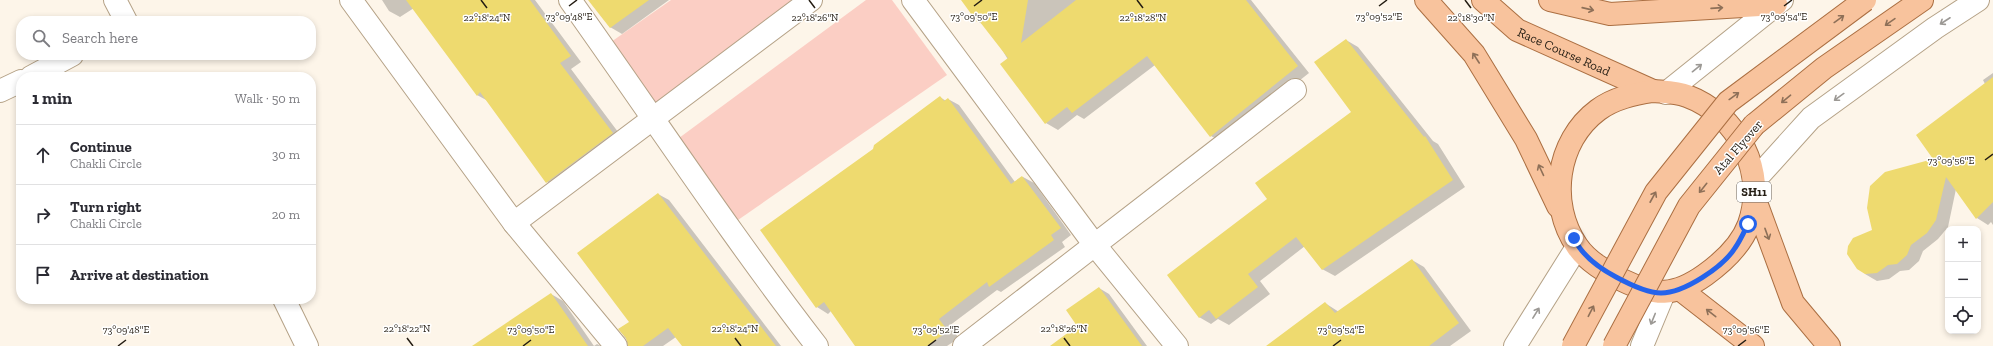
<!DOCTYPE html>
<html lang="en">
<head>
<meta charset="utf-8">
<style>
  :root { --surface:#fff; --page:#f7f7f7; --text:#2b2b33; --muted:#7c7c81; --line:#e1e1e2 }
  body { margin:0; font-family:"Zilla Slab",serif; background:var(--page); color:var(--text) }
  .controls { position:absolute; right:12px; bottom:12px; display:grid; overflow:hidden; border-radius:8px; box-shadow:0 2px 6px #0003 }
  .controls button { width:36px; height:36px; display:grid; place-items:center; padding:0; border:0; border-bottom:1px solid var(--line); background:var(--surface); color:var(--text); font:20px sans-serif }
  .stop { position:absolute; width:12px; height:12px; margin:-9px; border:3px solid #2563eb; border-radius:50%; background:#fff }
  .stop.end { background:#2563eb; border-color:#fff; box-shadow:0 1px 4px #0008 }
  .list { margin:0; padding:0; list-style:none }
  h2 { display:flex; justify-content:space-between; align-items:center; height:52px; margin:0; padding:0 16px; font-size:17px }
  h2 small { font-size:13px; font-weight:400; color:var(--muted) }
  .list li { display:grid; grid-template-columns:26px 1fr auto; gap:12px; align-items:center; box-sizing:border-box; height:60px; padding:0 16px; border-top:1px solid var(--line) }
  .list b { display:block; font-size:15px; white-space:nowrap }
  .list p { margin:0; font-size:13px; white-space:nowrap; color:var(--muted) }
  .list em { font-size:13px; font-style:normal; color:var(--muted) }
  .icon { flex:none; width:22px; height:22px; fill:none; stroke:currentColor; stroke-width:2; stroke-linecap:round; stroke-linejoin:round }
  .map { position:relative; flex:none; width:1993px; height:346px; overflow:hidden }
  .search { position:absolute; background:var(--surface); box-shadow:0 2px 6px #0003; left:16px; top:16px; width:300px; height:44px; display:flex; align-items:center; gap:10px; box-sizing:border-box; padding:0 14px; border-radius:16px; color:var(--muted); font-size:15px }
  .panel { position:absolute; background:var(--surface); box-shadow:0 2px 6px #0003; left:16px; top:72px; width:300px; height:232px; border-radius:16px }
  .map>svg:first-child { display:block }
  .green { fill:#fbcec4 }
  .shadow { fill:#0003 }
  .building { fill:#eeda6f }
  .lines { fill:none; stroke-linecap:round; stroke-linejoin:round }
  .minor-casing { stroke:#b5a287; stroke-width:24 }
  .major-casing { stroke:#ab6f42; stroke-width:24 }
  .minor { stroke:#fff; stroke-width:22 }
  .major { stroke:#f8c39d; stroke-width:22 }
  .major-bridge-casing { stroke:#ab6f42; stroke-width:24; stroke-linecap:butt }
  .major-bridge { stroke:#f8c39d; stroke-width:22 }
  .oneway { stroke:#8e7058 }
  .oneway2 { stroke:#9c9995 }
  .route { stroke:#2563eb; stroke-width:5 }
  .ticks { fill:none; stroke:#241d13; stroke-width:1.5 }
  .labels { text-anchor:middle; dominant-baseline:central; stroke-width:3; stroke-linejoin:round; paint-order:stroke }
  .shield { fill:#fff; stroke:#66615a; stroke-width:1 }
  .shield-label { font-size:12px; font-weight:bold; fill:#241d13 }
  .street-label { font-size:13px; fill:#241d13; stroke:#fff }
  .ticks-label { font-size:10px; text-anchor:middle; fill:#241d13; stroke:#fff; stroke-width:3; stroke-linejoin:round; paint-order:stroke }
</style>
</head>
<body>
<div class="map">
<svg width="1993" height="346" viewBox="0 0 1993 346">
  <rect width="100%" height="100%" fill="#fdf5e9"/>
  <!-- green -->
  <g class="green">
    <polygon points="671,0 804,0 658,111 611,42"/>
    <polygon points="866,0 892,0 947,75 738,220 679,138"/>
  </g>
  <!-- shadow -->
  <g class="shadow">
    <polygon points="382,0 535,0 581,62 571,69 624,140 558,189 547,182 488,101 477,95 414,8 400,17 389,11"/>
    <polygon points="589,0 669,0 622,34 610,27"/>
    <polygon points="963,0 1251,0 1309,73 1222,142 1211,136 1155,65 1084,119 1077,115 1058,130 1046,123 989,28 977,21"/>
    <polygon points="1346,40 1358,47 1433,141 1438,144 1465,187 1335,276 1322,269 1305,246 1260,281 1270,294 1229,325 1218,319 1211,324 1199,317 1269,199 1353,112"/>
    <polygon points="1993,73 1993,225 1991,222 1988,225 1977,218 1956,189 1948,227 1938,239 1923,251 1919,261 1909,270 1900,271 1889,279 1877,281 1865,274 1874,230 1934,159 1985,84 1983,80"/>
    <polygon points="940,97 946,101 948,99 959,105 1015,182 1023,177 1034,183 1071,235 1062,242 1065,247 1001,292 997,290 949,326 959,338 947,346 856,346 831,311 828,314 817,307 874,149"/>
    <polygon points="658,194 669,200 781,346 683,346 676,337 663,346 629,346 629,343 619,329 631,322"/>
    <polygon points="1412,260 1424,267 1471,331 1450,346 1268,346 1325,303 1339,312"/>
    <polygon points="1099,288 1109,294 1147,346 1052,346 1078,326"/>
    <polygon points="551,294 563,301 594,346 597,344 601,346 474,346"/>
  </g>
  <!-- building -->
  <g class="building">
    <polygon points="406,0 530,0 571,56 560,63 613,133 546,183 480,92 477,96"/>
    <polygon points="588,0 649,0 610,28"/>
    <polygon points="961,0 1028,0 1021,43 1076,0 1246,0 1298,66 1210,137 1147,56 1072,113 1067,107 1045,124 1000,64 1008,58 980,22 977,22"/>
    <polygon points="1346,39 1424,137 1425,136 1453,180 1322,270 1296,237 1248,274 1258,287 1216,319 1209,310 1199,318 1167,275 1267,199 1255,183 1351,112 1314,62"/>
    <polygon points="1993,77 1993,202 1976,219 1946,177 1936,220 1927,233 1911,245 1907,255 1897,264 1888,265 1877,273 1865,274 1857,269 1847,254 1848,246 1853,238 1872,230 1867,208 1870,186 1885,172 1933,159 1916,135"/>
    <polygon points="940,96 944,101 948,98 1011,184 1022,176 1061,228 1051,235 1054,240 989,287 987,282 939,319 948,331 927,346 855,346 824,302 816,308 760,230 873,149 874,145"/>
    <polygon points="658,193 734,292 776,346 682,346 668,328 643,346 628,346 626,338 618,329 629,322 577,253"/>
    <polygon points="1412,259 1459,323 1429,346 1266,346 1325,302 1335,313"/>
    <polygon points="1099,287 1142,346 1050,346 1077,326 1066,310"/>
    <polygon points="551,293 588,346 472,346"/>
  </g>
  <g class="lines">
    <!-- minor casing -->
    <g class="minor-casing">
      <g id="minor">
        <polyline points="115,0 126,21"/>
        <polyline points="351,0 514,223 616,346"/>
        <path d="M570,0C652,115 730,234 817,346"/>
        <polyline points="913,0 1094,244 1177,346"/>
        <polyline points="31,77 72,55"/>
        <polyline points="0,91 21,81"/>
        <polyline points="1666,93 1782,0"/>
        <polyline points="1755,180 1811,118 1935,28 1978,0"/>
        <polyline points="514,223 811,0"/>
        <polyline points="284,299 307,346"/>
        <polyline points="964,346 1295,90"/>
        <polyline points="1515,346 1577,247"/>
        <polyline points="1642,346 1664,293"/>
      </g>
    </g>
    <!-- major casing -->
    <g class="major-casing">
      <g id="major">
        <polyline points="1426,0 1474,54 1526,139 1558,206"/>
        <path id="s1" d="M1483,0L1517,30L1653,91"/>
        <polyline points="1550,0 1610,14 1776,4"/>
        <path d="M1653,91C1664,92 1677,92 1687,96C1738,115 1767,172 1749,224C1741,246 1723,262 1705,275C1674,297 1655,296 1622,280C1605,271 1588,262 1577,246C1548,204 1556,141 1598,110C1614,98 1634,94 1653,91Z"/>
        <polyline points="1754,125 1824,68 1922,0"/>
        <polyline points="1754,197 1793,303 1829,346"/>
        <polyline points="1681,290 1753,346"/>
      </g>
    </g>
    <!-- minor -->
    <use href="#minor" class="minor"/>
    <!-- major -->
    <use href="#major" class="major"/>
    <!-- major-bridge casing -->
    <g class="major-bridge-casing">
      <g id="major-bridge">
        <polyline points="1573,346 1656,192 1728,102 1865,0"/>
        <polyline points="1614,346 1689,206 1754,125"/>
      </g>
    </g>
    <!-- major-bridge -->
    <use href="#major-bridge" class="major-bridge"/>
  </g>
  <!-- one-way arrows -->
  <defs><path id="oneway-shaft" d="M-6 0H5M1.5-3L5.5 0L1.5 3" fill="none" stroke-width="1.6" stroke-linecap="round" stroke-linejoin="round"/></defs>
  <g class="oneway">
    <use href="#oneway-shaft" transform="translate(1717 8) rotate(-4)"/>
    <use href="#oneway-shaft" transform="translate(1588 9) rotate(13)"/>
    <use href="#oneway-shaft" transform="translate(1839 19) rotate(-36)"/>
    <use href="#oneway-shaft" transform="translate(1890 22) rotate(145)"/>
    <use href="#oneway-shaft" transform="translate(1476 58) rotate(-123)"/>
    <use href="#oneway-shaft" transform="translate(1734 96) rotate(-36)"/>
    <use href="#oneway-shaft" transform="translate(1786 99) rotate(140)"/>
    <use href="#oneway-shaft" transform="translate(1541 170) rotate(-115)"/>
    <use href="#oneway-shaft" transform="translate(1703 188) rotate(129)"/>
    <use href="#oneway-shaft" transform="translate(1653 197) rotate(-61)"/>
    <use href="#oneway-shaft" transform="translate(1767 234) rotate(70)"/>
    <use href="#oneway-shaft" transform="translate(1591 311) rotate(-63)"/>
    <use href="#oneway-shaft" transform="translate(1711 313) rotate(-142)"/>
  </g>
  <g class="oneway2">
    <use href="#oneway-shaft" transform="translate(1945 21) rotate(147)"/>
    <use href="#oneway-shaft" transform="translate(1697 68) rotate(-39)"/>
    <use href="#oneway-shaft" transform="translate(1839 97) rotate(144)"/>
    <use href="#oneway-shaft" transform="translate(1536 313) rotate(-58)"/>
    <use href="#oneway-shaft" transform="translate(1653 319) rotate(112)"/>
  </g>
  <g class="lines">
    <!-- route -->
    <path class="route" d="M1574,238C1582,256 1599,268 1616,277C1627,283 1648,293 1661,293C1684,293 1723,267 1735,248C1740,241 1744,232 1748,224"/>
  </g>
  <!-- ticks -->
  <path class="ticks" d="M481,0L487,8M809,0L815,8M1137,0L1143,8M1465,0L1471,8M569,6L577,0M974,6L982,0M1379,6L1387,0M1784,6L1792,0M1985,160L1993,154M407,338L413,346M735,338L741,346M1064,338L1070,346M118,346L126,340M523,346L531,340M928,346L936,340M1333,346L1341,340M1738,346L1746,340"/>
  <g class="labels">
    <!-- shield labels -->
    <rect class="shield" x="1737" y="182" width="34" height="20" rx="3"/>
    <g class="shield-label">
      <text x="1754" y="192">SH11</text>
    </g>
    <!-- street labels -->
    <g class="street-label">
      <text stroke="none"><textPath href="#s1" startOffset="97">Race Course Road</textPath></text>
      <text transform="translate(1738 147) rotate(-49)">Atal Flyover</text>
    </g>
  </g>
  <g class="ticks-label">
    <text x="569" y="20">73°09'48"E</text>
    <text x="974" y="20">73°09'50"E</text>
    <text x="1379" y="20">73°09'52"E</text>
    <text x="1784" y="20">73°09'54"E</text>
    <text x="487" y="21">22°18'24"N</text>
    <text x="815" y="21">22°18'26"N</text>
    <text x="1143" y="21">22°18'28"N</text>
    <text x="1471" y="21">22°18'30"N</text>
    <text x="1951" y="164">73°09'56"E</text>
    <text x="407" y="332">22°18'22"N</text>
    <text x="735" y="332">22°18'24"N</text>
    <text x="1064" y="332">22°18'26"N</text>
    <text x="126" y="333">73°09'48"E</text>
    <text x="531" y="333">73°09'50"E</text>
    <text x="936" y="333">73°09'52"E</text>
    <text x="1341" y="333">73°09'54"E</text>
    <text x="1746" y="333">73°09'56"E</text>
  </g>
</svg>
<div class="controls">
<button>+</button>
<button>−</button>
<button><svg class="icon" aria-label="locate" viewBox="0 0 24 24"><circle cx="12" cy="12" r="6"/><path d="M12 2v4M12 18v4M2 12h4M18 12h4"/></svg></button>
</div>
<div class="stop" style="left:1748px;top:224px"></div>
<div class="stop end" style="left:1574px;top:238px"></div>
<div class="search"><svg class="icon" aria-label="search" viewBox="0 0 24 24"><circle cx="10" cy="10" r="6"/><path d="M15 15l6 6"/></svg>Search here</div>
<section class="panel">
<h2>1 min<small>Walk · 50 m</small></h2>
<ul class="list">
<li><svg class="icon" aria-label="ahead" viewBox="0 0 24 24"><path d="M12 20V5M6 11l6-6 6 6"/></svg><div><b>Continue</b><p>Chakli Circle</p></div><em>30 m</em></li>
<li><svg class="icon" aria-label="right" viewBox="0 0 24 24"><path d="M7 20v-9h11M14 6l5 5-5 5"/></svg><div><b>Turn right</b><p>Chakli Circle</p></div><em>20 m</em></li>
<li><svg class="icon" aria-label="arrive" viewBox="0 0 24 24"><path d="M6 21V4h12l-3 4 3 4H6"/></svg><div><b>Arrive at destination</b></div></li>
</ul>
</section>
</div>
</body>
</html>
